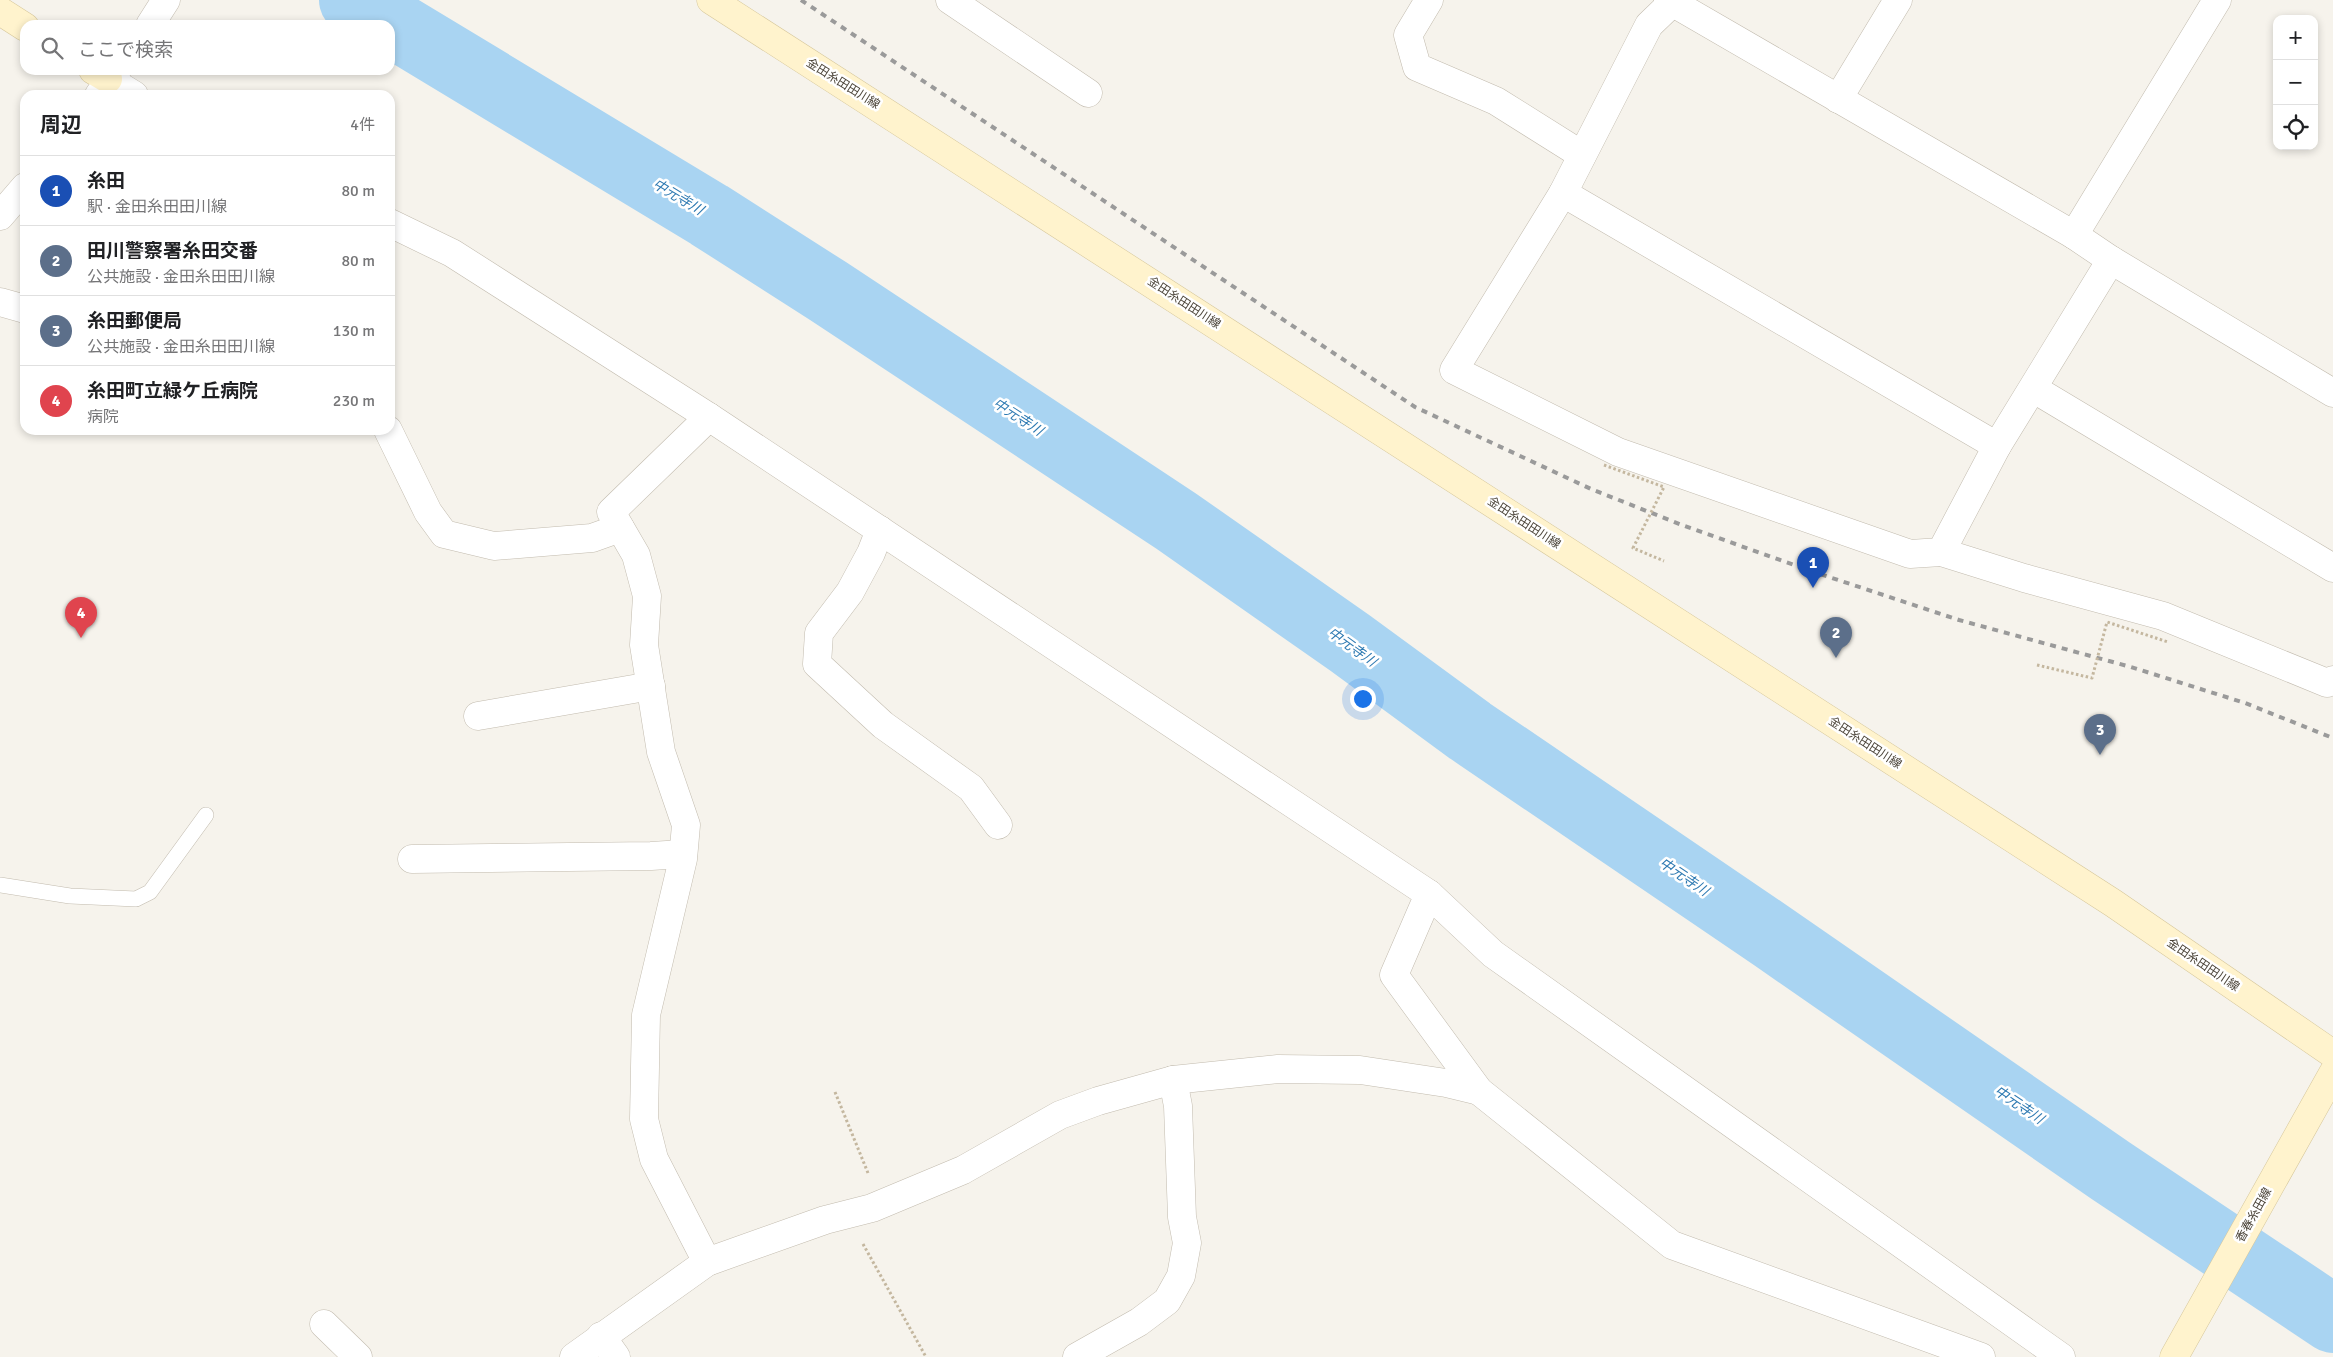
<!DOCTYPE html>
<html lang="ja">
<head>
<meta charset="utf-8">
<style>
  :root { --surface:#fff; --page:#f2f2f2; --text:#202124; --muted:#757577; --line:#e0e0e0; --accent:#fc3f1d }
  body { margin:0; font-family:Signika,"Noto Sans JP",sans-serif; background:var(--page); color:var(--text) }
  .controls { position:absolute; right:15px; top:15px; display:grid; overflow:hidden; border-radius:10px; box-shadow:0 2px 8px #0003 }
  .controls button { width:45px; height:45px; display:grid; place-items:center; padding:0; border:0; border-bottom:1px solid var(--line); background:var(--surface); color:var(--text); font:25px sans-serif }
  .you { position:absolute; left:1362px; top:698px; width:18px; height:18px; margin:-12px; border:4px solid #fff; border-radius:50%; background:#1a73e8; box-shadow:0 0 0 8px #1a73e833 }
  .badge { display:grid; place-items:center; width:32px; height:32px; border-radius:50%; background:var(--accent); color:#fff; font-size:16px; font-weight:700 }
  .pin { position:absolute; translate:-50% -41px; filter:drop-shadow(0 1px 2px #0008) }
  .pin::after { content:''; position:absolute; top:26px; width:18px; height:15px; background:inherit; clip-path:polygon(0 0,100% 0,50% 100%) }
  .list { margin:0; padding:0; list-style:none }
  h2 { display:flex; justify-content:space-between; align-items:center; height:65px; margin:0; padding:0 20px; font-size:21px }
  h2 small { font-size:16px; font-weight:400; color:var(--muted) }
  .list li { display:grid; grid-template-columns:32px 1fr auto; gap:15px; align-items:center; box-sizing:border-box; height:70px; padding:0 20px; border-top:1px solid var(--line) }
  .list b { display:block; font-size:19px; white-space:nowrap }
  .list p { margin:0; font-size:16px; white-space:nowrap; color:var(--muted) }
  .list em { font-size:16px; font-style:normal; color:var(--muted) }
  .icon { flex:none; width:28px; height:28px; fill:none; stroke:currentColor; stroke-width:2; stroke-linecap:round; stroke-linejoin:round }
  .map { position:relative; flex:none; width:2333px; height:1357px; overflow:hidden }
  .search { position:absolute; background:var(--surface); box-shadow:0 2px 8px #0003; left:20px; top:20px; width:375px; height:55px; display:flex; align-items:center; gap:12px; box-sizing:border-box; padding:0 18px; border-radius:15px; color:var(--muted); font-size:19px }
  .panel { position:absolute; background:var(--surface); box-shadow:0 2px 8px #0003; left:20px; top:90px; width:375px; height:345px; border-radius:15px }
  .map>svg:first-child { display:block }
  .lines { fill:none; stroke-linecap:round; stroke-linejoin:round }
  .river { stroke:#a9d4f2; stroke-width:68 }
  .lane-casing { stroke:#c2bbae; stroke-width:16 }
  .street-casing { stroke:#c2bbae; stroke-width:29 }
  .secondary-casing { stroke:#d6c79b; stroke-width:29 }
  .path { stroke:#c4b79f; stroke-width:3; stroke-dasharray:2.5 2.5; stroke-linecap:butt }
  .lane { stroke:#fff; stroke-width:15 }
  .street { stroke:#fff; stroke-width:28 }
  .secondary { stroke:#fff3cd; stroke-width:28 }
  .rail { stroke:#9a9a9a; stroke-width:4; stroke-dasharray:6 6; stroke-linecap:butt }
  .path-bridge { stroke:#c4b79f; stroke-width:3; stroke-dasharray:2.5 2.5; stroke-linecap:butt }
  .labels { text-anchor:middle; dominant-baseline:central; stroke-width:5; stroke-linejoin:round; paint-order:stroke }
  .street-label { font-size:12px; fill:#4b4439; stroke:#fff }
  .water-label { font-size:14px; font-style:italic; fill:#2e7ab2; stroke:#fff }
</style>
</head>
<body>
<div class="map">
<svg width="2333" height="1357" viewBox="0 0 2333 1357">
  <rect width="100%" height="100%" fill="#f6f3ec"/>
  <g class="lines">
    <!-- river -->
    <polyline class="river" points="353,0 709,215 828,291 1176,521 1350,643 1470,731 1773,937 2111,1171 2333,1319"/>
    <!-- lane casing -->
    <g class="lane-casing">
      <polyline id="lane" points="0,885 70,896 136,899 150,892 206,815"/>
    </g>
    <!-- street casing -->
    <g class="street-casing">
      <g id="street">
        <polyline points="950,0 1088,93"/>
        <polyline points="1429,0 1408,35 1417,67 1496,101 1582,155"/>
        <polyline points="1668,0 2074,235 2111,260 2333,393"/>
        <polyline points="1675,0 1649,25 1563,193 1997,446"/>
        <polyline points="150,25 166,0"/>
        <polyline points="108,79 134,95"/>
        <polyline points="99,95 117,70"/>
        <polyline points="1838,99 1898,0"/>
        <polyline points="1563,193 1454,370 1618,452 1910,554 1941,552 1997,446 2111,260"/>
        <polyline points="0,216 25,187"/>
        <polyline points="390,223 452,253 709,417 1429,894 1394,975 1479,1091 1672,1245 1981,1357"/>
        <polyline points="2074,235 2217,0"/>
        <polyline points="0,302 25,309"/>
        <polyline points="2034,389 2333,568"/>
        <polyline points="388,430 428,512 444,534 494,546 592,538 620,528"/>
        <polyline points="880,530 871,553 850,592 819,633 817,664 883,725 971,788 998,825"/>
        <polyline points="1941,552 2024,578 2163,616 2327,683 2333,680"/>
        <polyline points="478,716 651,686"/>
        <polyline points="412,859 651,856 683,854"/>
        <polyline points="1429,894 1493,954 2061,1357"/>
        <polyline points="707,1262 654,1159 644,1119 646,1015 683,859 686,825 661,752 644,645 647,596 636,555 611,512 709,417"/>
        <polyline points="324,1324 358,1357"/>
        <polyline points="601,1336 616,1357"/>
        <polyline points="574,1357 707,1262 825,1220 872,1208 963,1170 1060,1115 1098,1101 1173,1080 1278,1069 1360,1070 1446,1083 1479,1091"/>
        <polyline points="1077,1357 1139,1322 1167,1301 1181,1276 1187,1243 1182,1217 1178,1106 1173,1080"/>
      </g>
    </g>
    <!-- secondary casing -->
    <g class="secondary-casing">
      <g id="secondary">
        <polyline points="711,0 2113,903 2333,1054"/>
        <polyline points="0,11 25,27"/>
        <polyline points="93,70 108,79"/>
        <polyline points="2174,1357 2333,1073"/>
      </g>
    </g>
    <!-- path -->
    <g class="path">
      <polyline points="835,1092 868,1173"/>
      <polyline points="863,1244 926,1357"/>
    </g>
    <!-- lane -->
    <use href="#lane" class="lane"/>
    <!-- street -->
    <use href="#street" class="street"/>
    <!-- secondary -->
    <use href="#secondary" class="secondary"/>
    <!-- rail -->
    <polyline class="rail" points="801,0 1415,407 1591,489 1682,525 1811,571 1959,620 2131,667 2245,703 2333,738"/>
    <!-- path-bridge -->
    <g class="path-bridge">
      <polyline points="1604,465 1664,487 1633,548 1664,561"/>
      <polyline points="2037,665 2092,678 2107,622 2168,642"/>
    </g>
  </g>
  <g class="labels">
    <!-- street labels -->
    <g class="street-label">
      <text transform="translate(843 84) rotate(32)">金田糸田田川線</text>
      <text transform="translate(1184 303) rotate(33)">金田糸田田川線</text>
      <text transform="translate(1524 523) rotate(33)">金田糸田田川線</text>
      <text transform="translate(1865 743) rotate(33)">金田糸田田川線</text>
      <text transform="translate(2203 965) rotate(34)">金田糸田田川線</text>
      <text transform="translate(2254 1215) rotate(-61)">香春糸田線</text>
    </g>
    <!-- water labels -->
    <g class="water-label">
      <text transform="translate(678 197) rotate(31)">中元寺川</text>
      <text transform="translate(1018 417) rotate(33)">中元寺川</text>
      <text transform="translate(1352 647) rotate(36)">中元寺川</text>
      <text transform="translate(1684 877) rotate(34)">中元寺川</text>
      <text transform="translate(2019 1105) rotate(34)">中元寺川</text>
    </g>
  </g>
</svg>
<div class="controls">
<button>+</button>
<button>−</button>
<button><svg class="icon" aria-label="locate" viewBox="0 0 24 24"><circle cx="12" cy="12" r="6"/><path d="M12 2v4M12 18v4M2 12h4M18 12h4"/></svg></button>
</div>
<div class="you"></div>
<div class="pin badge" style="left:1813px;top:588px;background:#1a4fb4">1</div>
<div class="pin badge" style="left:1836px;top:658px;background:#5c6f8a">2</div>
<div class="pin badge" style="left:2100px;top:755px;background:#5c6f8a">3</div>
<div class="pin badge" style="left:81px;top:638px;background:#e0444e">4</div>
<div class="search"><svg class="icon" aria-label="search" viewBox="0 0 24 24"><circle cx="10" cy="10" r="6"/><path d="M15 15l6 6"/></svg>ここで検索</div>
<section class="panel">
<h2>周辺<small>4件</small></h2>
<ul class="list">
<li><span class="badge" style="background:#1a4fb4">1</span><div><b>糸田</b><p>駅 · 金田糸田田川線</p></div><em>80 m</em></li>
<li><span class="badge" style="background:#5c6f8a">2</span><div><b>田川警察署糸田交番</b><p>公共施設 · 金田糸田田川線</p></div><em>80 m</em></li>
<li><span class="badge" style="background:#5c6f8a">3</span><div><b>糸田郵便局</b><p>公共施設 · 金田糸田田川線</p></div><em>130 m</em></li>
<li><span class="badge" style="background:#e0444e">4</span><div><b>糸田町立緑ケ丘病院</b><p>病院</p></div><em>230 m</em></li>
</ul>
</section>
</div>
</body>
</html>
